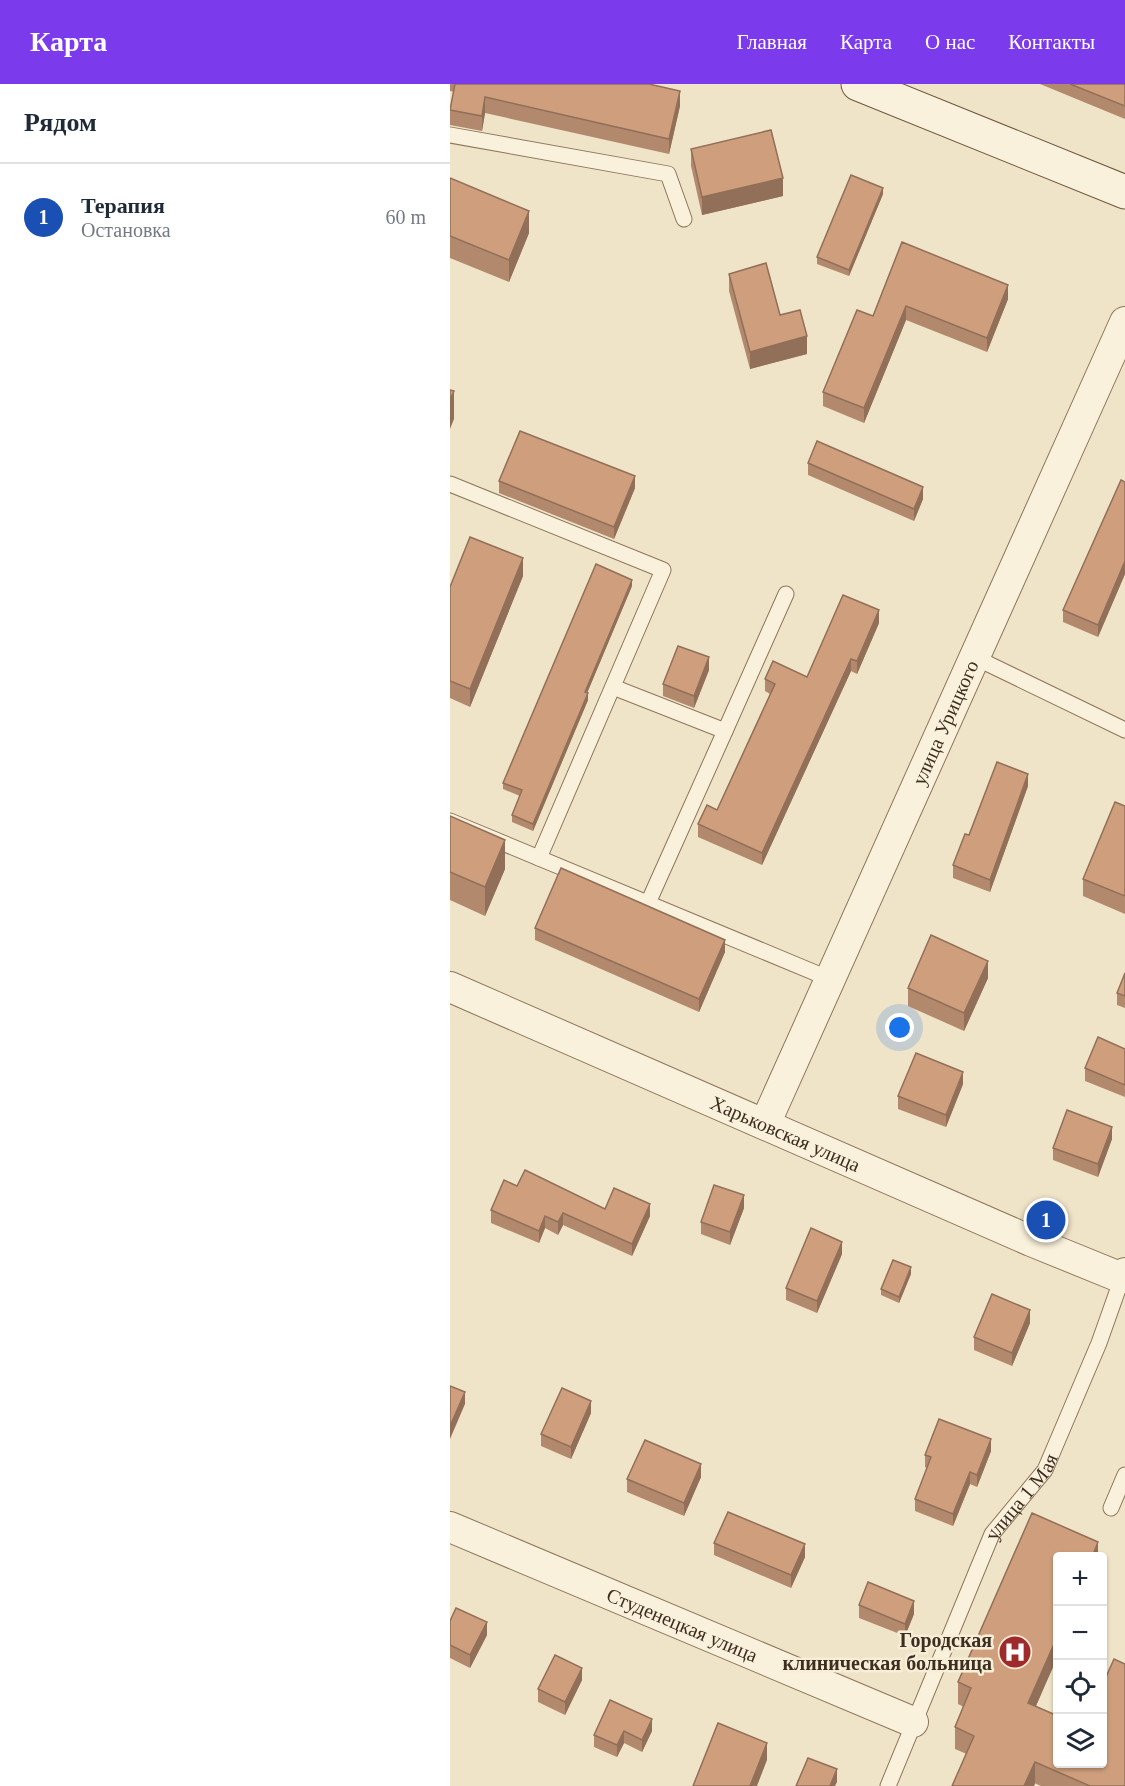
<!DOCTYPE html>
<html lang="ru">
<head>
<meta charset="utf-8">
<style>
  :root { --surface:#fff; --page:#f2f2f3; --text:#1f2937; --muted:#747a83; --line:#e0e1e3; --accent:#7c3aed }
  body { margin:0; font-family:Georgia,serif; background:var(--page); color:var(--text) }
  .controls { position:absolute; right:18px; bottom:18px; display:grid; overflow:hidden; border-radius:6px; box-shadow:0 2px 4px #0004 }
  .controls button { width:54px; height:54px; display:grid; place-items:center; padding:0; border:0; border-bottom:2px solid var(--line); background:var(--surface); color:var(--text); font:30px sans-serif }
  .you { position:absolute; left:450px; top:944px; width:21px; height:21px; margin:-15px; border:4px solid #fff; border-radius:50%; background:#1a73e8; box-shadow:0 0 0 9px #1a73e833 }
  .badge { display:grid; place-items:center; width:39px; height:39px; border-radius:50%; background:var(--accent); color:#fff; font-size:20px; font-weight:700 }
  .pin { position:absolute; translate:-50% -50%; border:3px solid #fff; box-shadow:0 2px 6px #0006 }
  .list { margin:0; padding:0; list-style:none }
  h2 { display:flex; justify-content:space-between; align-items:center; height:78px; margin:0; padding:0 24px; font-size:26px }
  h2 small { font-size:20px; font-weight:400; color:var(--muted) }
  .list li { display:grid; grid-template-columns:39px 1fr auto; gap:18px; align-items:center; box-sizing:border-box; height:108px; padding:0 24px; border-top:2px solid var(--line) }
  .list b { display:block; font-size:22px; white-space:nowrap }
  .list p { margin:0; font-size:20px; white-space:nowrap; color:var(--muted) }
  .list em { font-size:20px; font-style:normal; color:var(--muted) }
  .icon { flex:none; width:33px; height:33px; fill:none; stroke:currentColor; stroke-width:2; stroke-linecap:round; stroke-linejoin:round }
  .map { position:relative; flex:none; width:675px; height:1702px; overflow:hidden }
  header { display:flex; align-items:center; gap:36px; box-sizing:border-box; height:84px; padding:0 30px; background:var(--accent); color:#fff }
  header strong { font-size:28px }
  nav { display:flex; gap:33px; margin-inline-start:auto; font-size:21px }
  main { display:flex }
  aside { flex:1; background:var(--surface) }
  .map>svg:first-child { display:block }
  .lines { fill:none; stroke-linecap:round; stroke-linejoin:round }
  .service-casing { stroke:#8d765c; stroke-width:17 }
  .minor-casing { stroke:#8d765c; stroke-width:32 }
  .secondary-casing { stroke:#6f573f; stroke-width:35 }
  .service { stroke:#faf1dc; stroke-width:15 }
  .minor { stroke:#faf1dc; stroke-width:30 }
  .secondary { stroke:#faf1dc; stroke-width:33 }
  .wall { fill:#b2896c }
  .shaded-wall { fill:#916f58 }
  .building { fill:#cf9f7d; stroke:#916f58; stroke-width:1.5 }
  .labels { text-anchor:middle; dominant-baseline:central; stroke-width:5; stroke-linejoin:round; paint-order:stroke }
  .street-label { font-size:20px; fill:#3d2e20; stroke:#f7eed8 }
  .poi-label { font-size:20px; font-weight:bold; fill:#3d2e20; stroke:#f7eed8; text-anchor:end }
</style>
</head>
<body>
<header>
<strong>Карта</strong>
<nav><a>Главная</a><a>Карта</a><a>О нас</a><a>Контакты</a></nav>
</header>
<main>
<aside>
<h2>Рядом<small></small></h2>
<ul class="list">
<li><span class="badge" style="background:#1a4fb4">1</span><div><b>Терапия</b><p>Остановка</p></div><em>60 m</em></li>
</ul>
</aside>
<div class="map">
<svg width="675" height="1702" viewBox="0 0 675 1702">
  <rect width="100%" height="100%" fill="#f0e4c8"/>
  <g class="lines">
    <!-- service casing -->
    <g class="service-casing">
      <g id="service">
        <polyline points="0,51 218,90 234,135"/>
        <polyline points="0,400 213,486 89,774"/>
        <polyline points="524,573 675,646"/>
        <polyline points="163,603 275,647 336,510"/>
        <polyline points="0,737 380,895"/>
        <polyline points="198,819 275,647"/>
        <polyline points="661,1424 675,1391"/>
        <path id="s1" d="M438,1702L542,1450L595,1386L649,1259L672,1194"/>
      </g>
    </g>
    <!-- minor casing -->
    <g class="minor-casing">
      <g id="minor">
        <path id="s2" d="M0,903L581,1157L672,1194L675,1189"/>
        <path id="s3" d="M315,1040L675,238"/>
        <path id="s4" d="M0,1443L463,1638"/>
      </g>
    </g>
    <!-- secondary casing -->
    <g class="secondary-casing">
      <polyline id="secondary" points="408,0 675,108"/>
    </g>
    <!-- service -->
    <use href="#service" class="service"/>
    <!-- minor -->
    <use href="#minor" class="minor"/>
    <!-- secondary -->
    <use href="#secondary" class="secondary"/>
  </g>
  <!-- wall -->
  <g class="wall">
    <polygon points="0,0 199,0 230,22 219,70 35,29 32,47 0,41 0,26 4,8 0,7"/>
    <polygon points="590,0 675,0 675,35"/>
    <polygon points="241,65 333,112 252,131 241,82"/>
    <polygon points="0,94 79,149 59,198 0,174"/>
    <polygon points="433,110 399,192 367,180 367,173"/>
    <polygon points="452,158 558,215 537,268 456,236 414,339 373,322 373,308 423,232"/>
    <polygon points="279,190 330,231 357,270 300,285 279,207"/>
    <polygon points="358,379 473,415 464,437 358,391"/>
    <polygon points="49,397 185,404 164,455 49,409"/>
    <polygon points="675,398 675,490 648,553 613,538 613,526"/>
    <polygon points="73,492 20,623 0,614 0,503"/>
    <polygon points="182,502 137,609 138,616 83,747 62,738 62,731 70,712 53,705 53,699"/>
    <polygon points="429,539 407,590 401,587 312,781 248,753 248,740 267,726 320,610 315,607 315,595 357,593"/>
    <polygon points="259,586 244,624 213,612 213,600"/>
    <polygon points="578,702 540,808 503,794 503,781 519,751"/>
    <polygon points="675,722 675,830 633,812 633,795"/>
    <polygon points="0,732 55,785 35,832 0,816"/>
    <polygon points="85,844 275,868 249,928 85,856"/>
    <polygon points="675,889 675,924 667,921 667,909"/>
    <polygon points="538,894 514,947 458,922 458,904"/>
    <polygon points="675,965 675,1013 635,997 635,984"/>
    <polygon points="513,1000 496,1043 448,1025 448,1012"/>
    <polygon points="662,1055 648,1093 603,1076 603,1064"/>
    <polygon points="67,1102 155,1125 200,1132 182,1172 113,1141 108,1151 95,1144 89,1159 41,1139 41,1126"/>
    <polygon points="294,1124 280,1161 251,1150 251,1138"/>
    <polygon points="392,1170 367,1229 336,1216 336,1204"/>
    <polygon points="461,1190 449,1219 431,1211 431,1205"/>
    <polygon points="580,1239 562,1282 524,1266 524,1253"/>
    <polygon points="141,1329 121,1375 91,1362 91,1350"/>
    <polygon points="541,1367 527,1403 520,1400 503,1442 465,1427 465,1415 477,1384 475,1383 475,1371"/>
    <polygon points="251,1393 234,1432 177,1408 177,1395"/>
    <polygon points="264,1459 355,1473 341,1504 264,1471"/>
    <polygon points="648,1473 586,1622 675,1702 591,1702 505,1665 505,1643 514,1623 508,1620 508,1598"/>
    <polygon points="409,1521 464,1530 455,1552 409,1534"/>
    <polygon points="0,1537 37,1551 20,1584 0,1574"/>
    <polygon points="132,1596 115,1631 88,1618 88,1605"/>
    <polygon points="202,1635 202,1647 192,1668 174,1659 167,1673 144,1663 144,1651"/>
  </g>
  <!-- shaded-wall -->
  <g class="shaded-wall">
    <polygon points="230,7 230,22 219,70 219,55"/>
    <polygon points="35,13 35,29 32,47 32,32"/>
    <polygon points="333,94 333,112 252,131 252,113"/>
    <polygon points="433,104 433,110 399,192 399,186"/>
    <polygon points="79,127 79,149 59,198 59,176"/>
    <polygon points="558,201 558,215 537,268 537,254"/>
    <polygon points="456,222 456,236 414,339 414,324"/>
    <polygon points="357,252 357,270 300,285 300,268"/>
    <polygon points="4,307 4,335 0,345 0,316"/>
    <polygon points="185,392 185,404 164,455 164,443"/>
    <polygon points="473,403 473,415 464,437 464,425"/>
    <polygon points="73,474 73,492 20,623 20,605"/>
    <polygon points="675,477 675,490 648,553 648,541"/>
    <polygon points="182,496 182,502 135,614 135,608"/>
    <polygon points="429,526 429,539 407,590 407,577"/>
    <polygon points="259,573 259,586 244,624 244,612"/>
    <polygon points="401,575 401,587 312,781 312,769"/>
    <polygon points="138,609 138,616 83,747 83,740"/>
    <polygon points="578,690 578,702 540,808 540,796"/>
    <polygon points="55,756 55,785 35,832 35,803"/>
    <polygon points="275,856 275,868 249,928 249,915"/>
    <polygon points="538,877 538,894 514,947 514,929"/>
    <polygon points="513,988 513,1000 496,1043 496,1031"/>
    <polygon points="662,1043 662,1055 648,1093 648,1080"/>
    <polygon points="294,1111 294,1124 280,1161 280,1148"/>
    <polygon points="200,1120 200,1132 182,1172 182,1160"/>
    <polygon points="113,1129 113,1141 108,1151 108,1138"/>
    <polygon points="95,1132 95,1144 89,1159 89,1147"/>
    <polygon points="392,1158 392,1170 367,1229 367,1217"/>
    <polygon points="461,1183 461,1190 449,1219 449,1213"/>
    <polygon points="580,1226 580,1239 562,1282 562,1269"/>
    <polygon points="15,1308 15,1320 0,1355 0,1342"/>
    <polygon points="141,1317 141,1329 121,1375 121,1363"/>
    <polygon points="541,1355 541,1367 527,1403 527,1391"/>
    <polygon points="251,1380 251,1393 234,1432 234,1419"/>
    <polygon points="520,1388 520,1400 503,1442 503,1430"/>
    <polygon points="648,1458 648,1473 642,1473"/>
    <polygon points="355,1460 355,1473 341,1504 341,1491"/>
    <polygon points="464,1517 464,1530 455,1552 455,1540"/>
    <polygon points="37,1538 37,1551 20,1584 20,1571"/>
    <polygon points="608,1551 608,1572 578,1640 578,1619"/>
    <polygon points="132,1584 132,1596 115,1631 115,1618"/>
    <polygon points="202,1635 202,1647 192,1668 192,1656"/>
    <polygon points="174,1647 174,1659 167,1673 167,1661"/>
    <polygon points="317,1659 317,1676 307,1702 300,1702"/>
    <polygon points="585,1678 585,1700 584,1702 574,1702"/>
    <polygon points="387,1685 387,1698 385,1702 380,1702"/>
  </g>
  <!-- building -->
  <g class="building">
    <polygon points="5,0 199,0 230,7 219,55 35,13 32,32 0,26"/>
    <polygon points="620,0 675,0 675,22"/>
    <polygon points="321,46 333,94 252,113 241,65"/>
    <polygon points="401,91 433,104 399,186 367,173"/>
    <polygon points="0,94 79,127 59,176 0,152"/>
    <polygon points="452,158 558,201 537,254 456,222 414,324 373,308 407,226 423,232"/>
    <polygon points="316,179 330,231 350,226 357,252 300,268 279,190"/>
    <polygon points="0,306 4,307 0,316"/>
    <polygon points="70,347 185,392 164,443 49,397"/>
    <polygon points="367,357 473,403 464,425 358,379"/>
    <polygon points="671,396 675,398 675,477 648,541 613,526"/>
    <polygon points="20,453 73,474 20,605 0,597 0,503"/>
    <polygon points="146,480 182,496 135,608 138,609 83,740 62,731 72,706 53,699"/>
    <polygon points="393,511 429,526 407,577 401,575 312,769 248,740 257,721 267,726 325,600 315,595 323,577 357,593"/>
    <polygon points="228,562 259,573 244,612 213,600"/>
    <polygon points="547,678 578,690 540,796 503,781 515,750 519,751"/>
    <polygon points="665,718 675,722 675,812 633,795"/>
    <polygon points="0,732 55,756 35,803 0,788"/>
    <polygon points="111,784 275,856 249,915 85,844"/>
    <polygon points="481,851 538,877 514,929 458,904"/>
    <polygon points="675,889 675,912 667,909"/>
    <polygon points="648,953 675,965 675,1001 635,984"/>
    <polygon points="466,969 513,988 496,1031 448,1012"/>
    <polygon points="617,1026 662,1043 648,1080 603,1064"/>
    <polygon points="75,1086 155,1125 164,1104 200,1120 182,1160 113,1129 108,1138 95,1132 89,1147 41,1126 54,1096 67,1102"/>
    <polygon points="264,1101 294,1111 280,1148 251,1138"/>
    <polygon points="361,1144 392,1158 367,1217 336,1204"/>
    <polygon points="443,1176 461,1183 449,1213 431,1205"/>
    <polygon points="542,1210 580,1226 562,1269 524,1253"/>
    <polygon points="0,1302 15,1308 0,1342"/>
    <polygon points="112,1304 141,1317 121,1363 91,1350"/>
    <polygon points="489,1335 541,1355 527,1391 520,1388 503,1430 465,1415 481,1373 475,1371"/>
    <polygon points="195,1356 251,1380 234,1419 177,1395"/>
    <polygon points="278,1428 355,1460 341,1491 264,1459"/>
    <polygon points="582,1429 648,1458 642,1473 608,1473 608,1551 578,1619 608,1632 608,1680 652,1680 652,1602 664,1575 675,1580 675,1702 640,1702 585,1678 574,1702 502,1702 524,1652 505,1643 521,1604 508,1598"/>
    <polygon points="418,1498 464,1517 455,1540 409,1521"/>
    <polygon points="6,1524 37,1538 20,1571 0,1561 0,1537"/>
    <polygon points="105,1571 132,1584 115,1618 88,1605"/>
    <polygon points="160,1616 202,1635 192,1656 174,1647 167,1661 144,1651"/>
    <polygon points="268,1639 317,1659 300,1702 243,1702"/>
    <polygon points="358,1674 387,1685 380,1702 346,1702"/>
  </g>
  <!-- icons -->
  <defs>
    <g id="hospital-disc" transform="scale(1.725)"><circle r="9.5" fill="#9e2a2b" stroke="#f7eed8"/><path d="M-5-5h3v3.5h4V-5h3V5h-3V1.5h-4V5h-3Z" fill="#fff"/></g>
  </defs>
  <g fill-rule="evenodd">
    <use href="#hospital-disc" x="565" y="1568"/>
  </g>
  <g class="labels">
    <!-- street labels -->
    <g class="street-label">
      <text stroke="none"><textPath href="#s3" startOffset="440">улица Урицкого</textPath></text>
      <text stroke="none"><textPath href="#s2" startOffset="366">Харьковская улица</textPath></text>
      <text stroke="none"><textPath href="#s1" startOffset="320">улица 1 Мая</textPath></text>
      <text stroke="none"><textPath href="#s4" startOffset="252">Студенецкая улица</textPath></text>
    </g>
    <!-- poi labels -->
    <g class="poi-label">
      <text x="542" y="1556">Городская<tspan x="542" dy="23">клиническая больница</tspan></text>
    </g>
  </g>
</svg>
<div class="controls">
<button>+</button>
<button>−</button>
<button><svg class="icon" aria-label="locate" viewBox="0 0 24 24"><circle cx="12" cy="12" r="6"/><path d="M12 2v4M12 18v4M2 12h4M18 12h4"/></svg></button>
<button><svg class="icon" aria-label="layers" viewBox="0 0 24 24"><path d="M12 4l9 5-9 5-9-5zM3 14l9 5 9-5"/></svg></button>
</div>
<div class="you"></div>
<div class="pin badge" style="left:596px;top:1136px;background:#1a4fb4">1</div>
</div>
</main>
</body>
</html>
